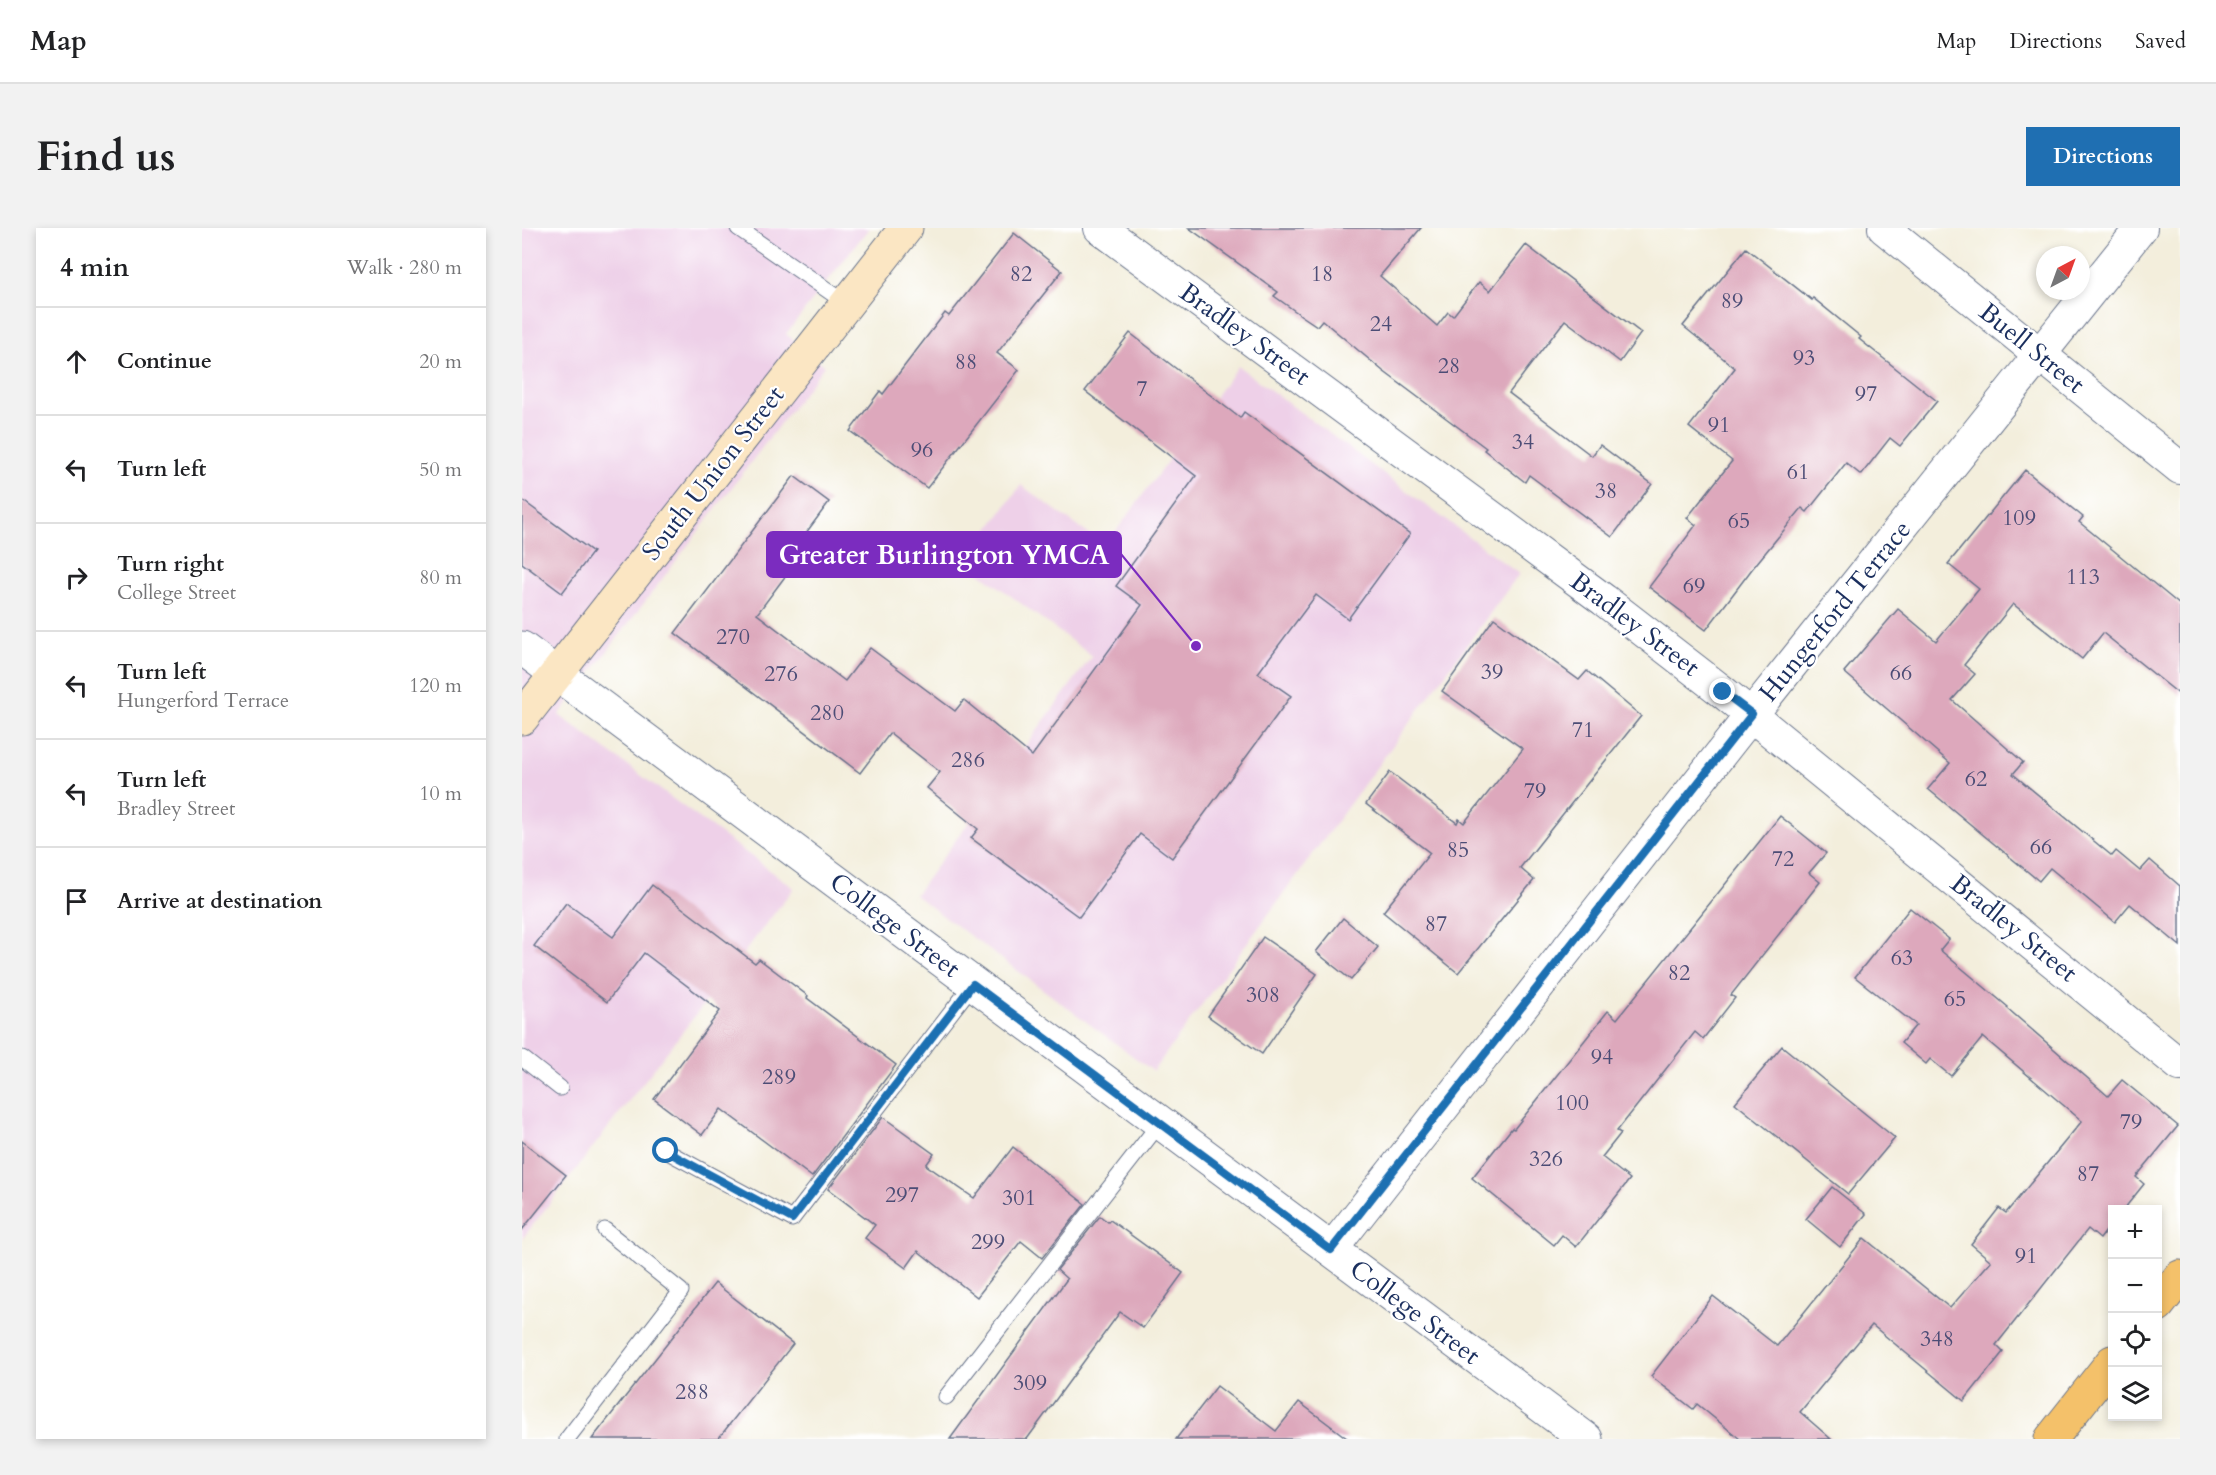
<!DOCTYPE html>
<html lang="en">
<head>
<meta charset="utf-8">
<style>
  :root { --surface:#fff; --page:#f2f2f2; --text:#202124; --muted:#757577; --line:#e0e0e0; --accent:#1f6fb2 }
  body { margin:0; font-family:Cardo,serif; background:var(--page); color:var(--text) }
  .controls { position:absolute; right:18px; bottom:18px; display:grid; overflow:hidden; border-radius:0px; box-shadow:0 3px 9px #0003 }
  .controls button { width:54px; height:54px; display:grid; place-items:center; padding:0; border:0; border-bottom:2px solid var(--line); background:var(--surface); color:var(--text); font:30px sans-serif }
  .compass { position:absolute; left:1514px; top:18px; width:54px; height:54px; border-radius:50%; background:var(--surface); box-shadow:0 3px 9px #0003; rotate:41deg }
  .stop { position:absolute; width:18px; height:18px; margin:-14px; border:4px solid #1f6fb2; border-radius:50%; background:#fff }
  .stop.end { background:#1f6fb2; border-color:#fff; box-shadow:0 2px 6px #0008 }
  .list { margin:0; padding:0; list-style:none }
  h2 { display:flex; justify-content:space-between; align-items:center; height:78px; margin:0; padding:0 24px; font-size:26px }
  h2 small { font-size:20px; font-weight:400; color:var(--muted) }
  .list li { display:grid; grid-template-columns:39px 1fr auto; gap:18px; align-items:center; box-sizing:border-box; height:108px; padding:0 24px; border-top:2px solid var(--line) }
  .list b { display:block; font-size:22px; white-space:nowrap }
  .list p { margin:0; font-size:20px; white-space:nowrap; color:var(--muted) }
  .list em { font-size:20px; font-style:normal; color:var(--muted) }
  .icon { flex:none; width:33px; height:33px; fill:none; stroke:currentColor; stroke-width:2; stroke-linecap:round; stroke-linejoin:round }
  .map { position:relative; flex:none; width:1658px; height:1211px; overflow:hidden; border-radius:0px }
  header { display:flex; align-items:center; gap:36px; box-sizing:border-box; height:84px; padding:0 30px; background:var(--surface); border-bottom:2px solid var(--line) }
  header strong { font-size:28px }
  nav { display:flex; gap:33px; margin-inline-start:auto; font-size:21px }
  .intro { display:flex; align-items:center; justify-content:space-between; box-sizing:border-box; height:144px; padding:0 36px }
  h1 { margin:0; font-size:42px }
  .button { padding:15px 27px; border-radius:0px; background:var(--accent); color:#fff; font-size:21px; font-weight:700 }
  main { display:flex; gap:36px; padding:0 36px }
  aside { flex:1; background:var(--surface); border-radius:0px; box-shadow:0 3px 9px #0003 }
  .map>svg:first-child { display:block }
  .built { fill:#eed0e8 }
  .building { fill:#dda8bc }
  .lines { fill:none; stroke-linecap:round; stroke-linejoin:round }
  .service-casing { stroke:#67728a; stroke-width:17 }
  .minor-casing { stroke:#67728a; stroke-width:34 }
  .tertiary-casing { stroke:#67728a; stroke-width:35 }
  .secondary-casing { stroke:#67728a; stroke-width:35 }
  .primary-casing { stroke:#67728a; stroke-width:35 }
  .service { stroke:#fff; stroke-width:15 }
  .minor { stroke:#fff; stroke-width:32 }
  .tertiary { stroke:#fff; stroke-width:33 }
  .secondary { stroke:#fbe6c3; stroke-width:33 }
  .primary { stroke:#f4c16a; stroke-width:33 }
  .route { stroke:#1f6fb2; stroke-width:8 }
  .labels { text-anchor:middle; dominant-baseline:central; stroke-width:4.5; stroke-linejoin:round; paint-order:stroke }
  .number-label { font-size:22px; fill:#4c4d76 }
  .street-label { font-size:26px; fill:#1b2f5e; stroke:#fff }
  .leader { fill:none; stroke:#7b2cbf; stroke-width:2 }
  .callout-dot { fill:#7b2cbf; stroke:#fff; stroke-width:2 }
  .callout { fill:#7b2cbf; stroke:#7b2cbf; stroke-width:2 }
  .callout-label { font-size:27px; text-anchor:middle; font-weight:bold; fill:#fff }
</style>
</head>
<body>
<header>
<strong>Map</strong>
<nav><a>Map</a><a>Directions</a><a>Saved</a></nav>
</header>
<div class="intro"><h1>Find us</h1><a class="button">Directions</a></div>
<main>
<aside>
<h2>4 min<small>Walk · 280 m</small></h2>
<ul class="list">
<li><svg class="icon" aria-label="ahead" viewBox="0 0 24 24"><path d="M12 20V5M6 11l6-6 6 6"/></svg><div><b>Continue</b></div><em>20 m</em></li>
<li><svg class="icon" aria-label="left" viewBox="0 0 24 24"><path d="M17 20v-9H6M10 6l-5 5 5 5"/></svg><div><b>Turn left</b></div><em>50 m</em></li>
<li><svg class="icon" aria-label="right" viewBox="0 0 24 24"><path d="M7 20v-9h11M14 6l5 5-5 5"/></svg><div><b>Turn right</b><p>College Street</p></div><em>80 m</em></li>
<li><svg class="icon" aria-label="left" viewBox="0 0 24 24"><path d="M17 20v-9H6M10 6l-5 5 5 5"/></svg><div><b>Turn left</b><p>Hungerford Terrace</p></div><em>120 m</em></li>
<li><svg class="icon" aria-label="left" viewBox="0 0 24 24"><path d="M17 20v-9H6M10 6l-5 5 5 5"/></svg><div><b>Turn left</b><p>Bradley Street</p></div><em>10 m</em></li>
<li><svg class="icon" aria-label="arrive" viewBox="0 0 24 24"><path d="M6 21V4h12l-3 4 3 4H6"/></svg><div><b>Arrive at destination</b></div></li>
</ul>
</aside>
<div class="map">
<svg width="1658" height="1211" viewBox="0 0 1658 1211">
  <rect width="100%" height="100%" fill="#fff"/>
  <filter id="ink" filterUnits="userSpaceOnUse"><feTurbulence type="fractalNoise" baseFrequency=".0167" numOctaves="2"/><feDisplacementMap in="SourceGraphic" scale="12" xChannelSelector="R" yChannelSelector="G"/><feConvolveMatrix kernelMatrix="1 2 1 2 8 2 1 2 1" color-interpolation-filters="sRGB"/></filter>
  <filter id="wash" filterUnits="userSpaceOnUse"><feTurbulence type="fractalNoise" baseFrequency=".008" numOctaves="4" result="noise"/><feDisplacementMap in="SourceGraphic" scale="24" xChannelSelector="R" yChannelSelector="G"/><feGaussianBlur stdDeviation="1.35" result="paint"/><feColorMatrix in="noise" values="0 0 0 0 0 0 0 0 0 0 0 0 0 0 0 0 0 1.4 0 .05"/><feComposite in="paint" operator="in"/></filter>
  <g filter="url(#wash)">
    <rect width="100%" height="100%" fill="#f3eedc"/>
    <!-- built -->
    <g class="built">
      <polygon points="0,0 347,0 264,106 302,138 37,487 272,660 0,1011"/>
      <polygon points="716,138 997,346 631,843 393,667 570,428 443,334 499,257 583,318"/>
    </g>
    <g id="blocks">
      <!-- building -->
      <g class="building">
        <polygon points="667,0 899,0 858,48 915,98 926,84 931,88 957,54 968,63 1004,17 1119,105 1098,134 1043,92 987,165 1070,228 1078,217 1130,256 1090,309 1007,247 1003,254 962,222 964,220 861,143 800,92 795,98 780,88 752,68 756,64"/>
        <polygon points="492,5 540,43 475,125 497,142 405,260 328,203 358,163 361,166 423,85 427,88"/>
        <polygon points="1224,20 1290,72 1291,70 1339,109 1337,111 1415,173 1378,218 1368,210 1339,247 1324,235 1285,284 1280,280 1230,341 1184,402 1127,359 1174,297 1165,290 1210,233 1167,199 1213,140 1161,98"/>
        <polygon points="608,105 718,190 722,184 888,306 826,391 794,367 736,445 769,468 650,630 618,606 557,689 449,610 456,601 405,560 418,544 368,505 338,545 153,405 272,248 307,274 281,309 288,315 235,386 323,453 348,420 433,483 442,472 510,528 620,377 594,358 674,248 563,163"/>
        <polygon points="1503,242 1561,289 1557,294 1658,377 1658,467 1581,405 1560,431 1491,376 1442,437 1453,446 1430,472 1501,534 1491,546 1590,628 1594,623 1618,643 1628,632 1658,658 1658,718 1608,676 1593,694 1528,640 1517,653 1448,596 1406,561 1428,535 1322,444 1376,381 1414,413 1457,361 1426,336"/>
        <polygon points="0,272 71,324 40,365 0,335"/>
        <polygon points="972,390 1057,452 1065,443 1119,488 998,640 1012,652 936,745 861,684 908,625 844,576 868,544 935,595 937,591 942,595 1001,521 920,463"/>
        <polygon points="1258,588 1304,625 1287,645 1298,654 1209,767 1213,770 1181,811 1173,804 1095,903 1099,905 1080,929 1108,951 1054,1019 1040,1007 1032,1017 950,950 990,900 992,901 1086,783 1095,791"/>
        <polygon points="130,657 233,735 237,731 286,768 285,770 374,837 290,949 199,881 180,907 132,871 198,783 122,725 85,774 12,718 44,675 91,709"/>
        <polygon points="1388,680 1427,711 1418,722 1486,779 1485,780 1586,868 1600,852 1656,898 1614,949 1622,956 1602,981 1590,981 1590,995 1578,1011 1566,1001 1474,1117 1481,1124 1442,1173 1350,1097 1278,1184 1309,1211 1218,1211 1175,1176 1171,1181 1129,1148 1191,1068 1255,1118 1342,1010 1428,1080 1469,1033 1449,1016 1477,980 1484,985 1560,893 1461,809 1429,848 1408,831 1404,836 1379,815 1394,797 1333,749"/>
        <polygon points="821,690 856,719 829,752 794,724"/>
        <polygon points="741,709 795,746 740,826 686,788"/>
        <polygon points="1260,818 1373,910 1326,966 1213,875"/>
        <polygon points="361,889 412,926 404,937 452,970 491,919 563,976 520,1030 499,1013 455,1069 396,1023 384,1040 343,1010 353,997 306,961"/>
        <polygon points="0,913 44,947 0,1002"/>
        <polygon points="1310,959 1344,986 1318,1019 1284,991"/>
        <polygon points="578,988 586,994 588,992 661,1045 621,1100 598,1084 505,1211 428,1211 545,1051 535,1042"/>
        <polygon points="193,1055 271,1116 196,1211 70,1211"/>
        <polygon points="695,1158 754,1203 777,1174 826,1211 654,1211"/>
      </g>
    </g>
  </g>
  <g filter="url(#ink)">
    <use href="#blocks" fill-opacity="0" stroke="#67728a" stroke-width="1.5"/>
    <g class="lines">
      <!-- service casing -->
      <g class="service-casing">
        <g id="service">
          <polyline points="216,0 324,75"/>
          <polyline points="0,830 38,860"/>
          <polyline points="144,923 270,991 451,756"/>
          <polyline points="424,1169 638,895"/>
          <polyline points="45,1211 159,1063 83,1002"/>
        </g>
      </g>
      <!-- minor casing -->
      <g class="minor-casing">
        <g id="minor">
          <polyline points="578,0 1082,372 1201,464 1658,837"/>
          <polyline points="1362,0 1658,240"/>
          <polyline points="809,1022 1230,486 1619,0"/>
        </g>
      </g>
      <!-- tertiary casing -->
      <g class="tertiary-casing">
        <polyline id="tertiary" points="0,420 1064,1211"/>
      </g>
      <!-- secondary casing -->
      <g class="secondary-casing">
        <polyline id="secondary" points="0,490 384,0"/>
      </g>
      <!-- primary casing -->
      <g class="primary-casing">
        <g id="primary">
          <polyline points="1636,1077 1658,1049"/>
          <polyline points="1529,1211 1590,1134"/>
        </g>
      </g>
      <!-- service -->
      <use href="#service" class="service"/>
      <!-- minor -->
      <use href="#minor" class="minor"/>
      <!-- tertiary -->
      <use href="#tertiary" class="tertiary"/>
      <!-- secondary -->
      <use href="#secondary" class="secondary"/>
      <!-- primary -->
      <use href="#primary" class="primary"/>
    </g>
  </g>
  <g class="lines" filter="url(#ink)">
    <!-- route -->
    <polyline class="route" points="144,923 270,991 451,756 809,1022 1230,486 1201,464"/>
  </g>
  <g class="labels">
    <!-- number labels -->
    <g class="number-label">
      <text x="499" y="46">82</text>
      <text x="800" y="46">18</text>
      <text x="1210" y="73">89</text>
      <text x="859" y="96">24</text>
      <text x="1282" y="130">93</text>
      <text x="444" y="134">88</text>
      <text x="927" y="138">28</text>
      <text x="620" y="161">7</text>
      <text x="1344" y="166">97</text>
      <text x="1197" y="197">91</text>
      <text x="1001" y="214">34</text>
      <text x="400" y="222">96</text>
      <text x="1276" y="244">61</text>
      <text x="1084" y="263">38</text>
      <text x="1497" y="290">109</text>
      <text x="1217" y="293">65</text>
      <text x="1561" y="349">113</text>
      <text x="1172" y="358">69</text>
      <text x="211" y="409">270</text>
      <text x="970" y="444">39</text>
      <text x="1379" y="445">66</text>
      <text x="259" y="446">276</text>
      <text x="305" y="485">280</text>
      <text x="1061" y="502">71</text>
      <text x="446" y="532">286</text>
      <text x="1454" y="551">62</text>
      <text x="1013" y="563">79</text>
      <text x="1519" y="619">66</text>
      <text x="936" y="622">85</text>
      <text x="1261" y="631">72</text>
      <text x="914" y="696">87</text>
      <text x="1380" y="730">63</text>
      <text x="1157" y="745">82</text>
      <text x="741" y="767">308</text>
      <text x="1433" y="771">65</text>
      <text x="1080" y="829">94</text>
      <text x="257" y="849">289</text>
      <text x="1050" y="875">100</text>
      <text x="1609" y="894">79</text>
      <text x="1024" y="931">326</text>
      <text x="1566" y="946">87</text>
      <text x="380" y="967">297</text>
      <text x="497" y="970">301</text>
      <text x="466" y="1014">299</text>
      <text x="1504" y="1028">91</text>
      <text x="1415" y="1111">348</text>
      <text x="508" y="1155">309</text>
      <text x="170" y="1164">288</text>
    </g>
    <!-- street labels -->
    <g class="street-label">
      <text transform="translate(723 106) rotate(36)">Bradley Street</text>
      <text transform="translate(1510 120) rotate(39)">Buell Street</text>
      <text transform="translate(191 245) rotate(-52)">South Union Street</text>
      <text transform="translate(1313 383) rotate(-51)">Hungerford Terrace</text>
      <text transform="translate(1113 396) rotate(37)">Bradley Street</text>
      <text transform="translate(373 697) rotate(37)">College Street</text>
      <text transform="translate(1492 700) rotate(39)">Bradley Street</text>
      <text transform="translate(893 1084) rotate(37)">College Street</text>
    </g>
  </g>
  <!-- callouts -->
  <path class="leader" d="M674 418L599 326"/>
  <circle class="callout-dot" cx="674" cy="418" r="6"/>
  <rect class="callout" x="245" y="304" width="354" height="45" rx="6"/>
  <g class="callout-label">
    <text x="422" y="336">Greater Burlington YMCA</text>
  </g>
</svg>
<div class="controls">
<button>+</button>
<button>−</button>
<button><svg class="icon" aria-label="locate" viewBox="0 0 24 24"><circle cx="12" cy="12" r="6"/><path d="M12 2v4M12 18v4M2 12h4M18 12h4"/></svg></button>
<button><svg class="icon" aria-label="layers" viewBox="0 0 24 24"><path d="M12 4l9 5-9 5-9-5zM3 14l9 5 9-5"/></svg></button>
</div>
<svg class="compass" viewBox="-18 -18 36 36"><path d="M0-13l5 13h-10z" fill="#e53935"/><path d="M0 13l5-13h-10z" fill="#757577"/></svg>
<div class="stop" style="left:144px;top:923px"></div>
<div class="stop end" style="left:1201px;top:464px"></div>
</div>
</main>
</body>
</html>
